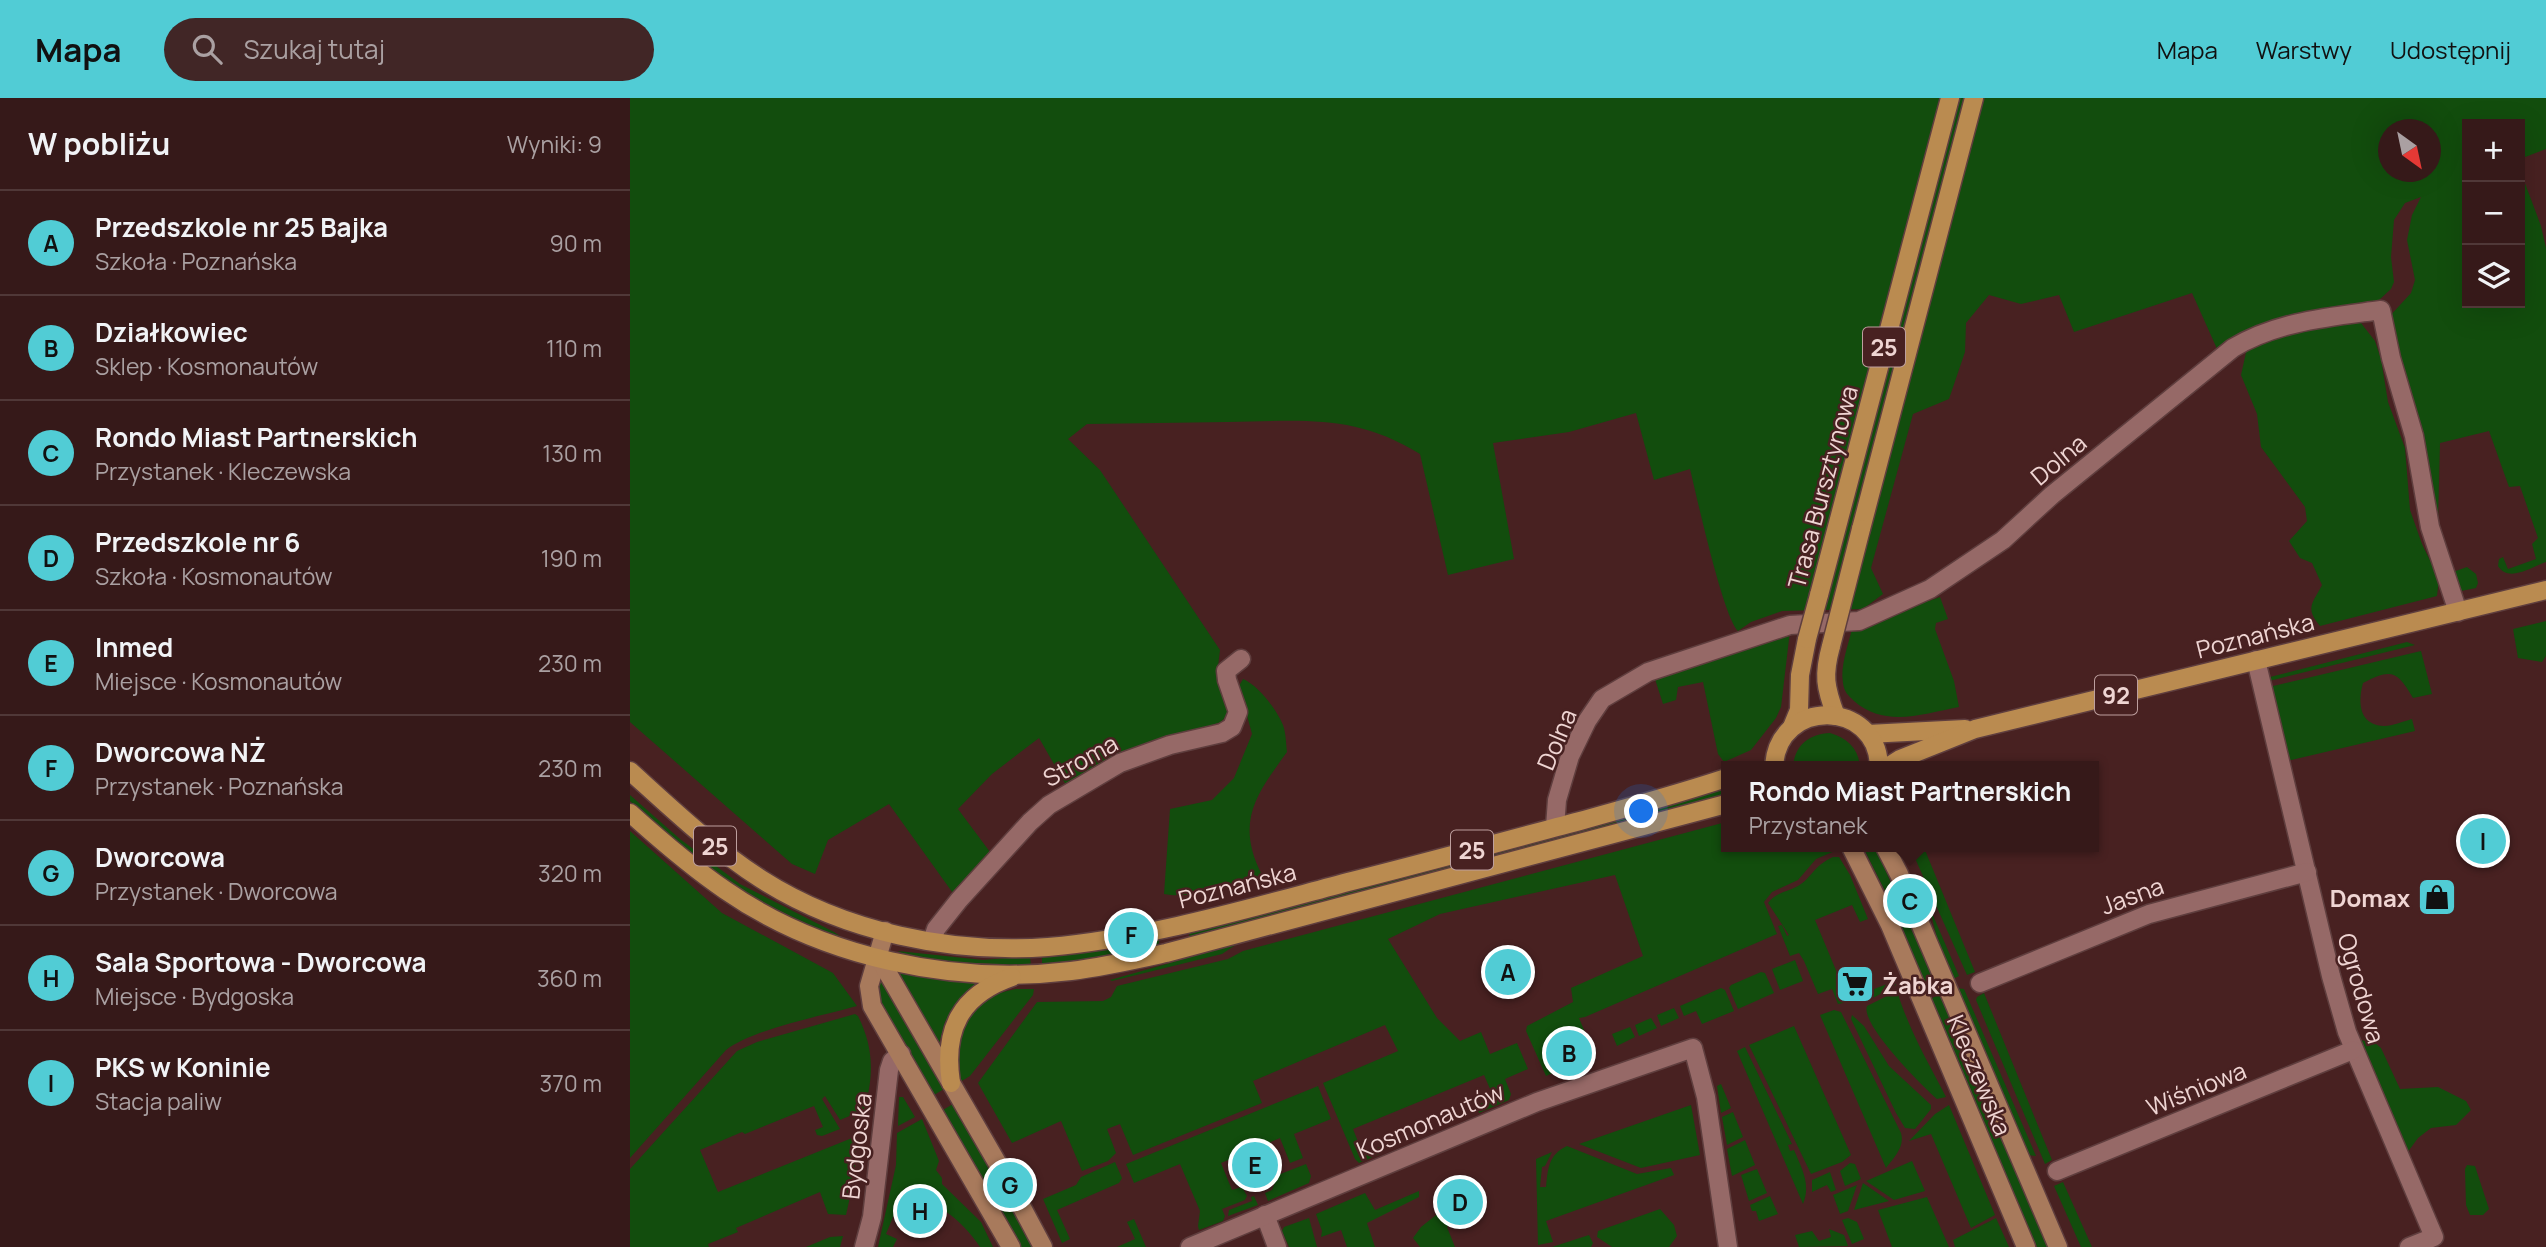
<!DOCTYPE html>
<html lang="pl">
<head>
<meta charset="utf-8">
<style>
  :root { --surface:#361919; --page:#412626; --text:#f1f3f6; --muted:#aaa0a2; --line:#503838; --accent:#51ccd5 }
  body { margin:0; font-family:Manrope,sans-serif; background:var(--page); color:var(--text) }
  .controls { position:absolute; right:21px; top:21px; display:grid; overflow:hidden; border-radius:0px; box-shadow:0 7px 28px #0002 }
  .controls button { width:63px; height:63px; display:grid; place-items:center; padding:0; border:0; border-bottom:2px solid var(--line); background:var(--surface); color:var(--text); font:35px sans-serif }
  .compass { position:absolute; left:1748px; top:21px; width:63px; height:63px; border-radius:50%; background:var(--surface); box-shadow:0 7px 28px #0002; rotate:147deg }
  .you { position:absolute; left:1012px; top:714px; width:24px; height:24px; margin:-18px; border:5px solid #fff; border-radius:50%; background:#1a73e8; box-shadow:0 0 0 10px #1a73e833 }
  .badge { display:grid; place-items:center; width:46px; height:46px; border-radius:50%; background:var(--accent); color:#111; font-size:23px; font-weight:700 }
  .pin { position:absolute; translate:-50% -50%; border:4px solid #fff; box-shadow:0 2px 7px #0006 }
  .popup { position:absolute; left:1091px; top:663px; width:378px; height:91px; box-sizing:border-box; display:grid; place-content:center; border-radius:0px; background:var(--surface); filter:drop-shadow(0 2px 5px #0005); font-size:23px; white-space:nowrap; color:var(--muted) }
  .popup b { font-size:26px; color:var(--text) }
  .popup::after { content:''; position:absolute; left:50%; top:100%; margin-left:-14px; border:14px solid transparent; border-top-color:var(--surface) }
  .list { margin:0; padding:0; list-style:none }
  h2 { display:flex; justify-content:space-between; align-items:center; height:91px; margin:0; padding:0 28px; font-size:30px }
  h2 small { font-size:23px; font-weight:400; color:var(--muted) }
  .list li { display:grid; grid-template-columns:46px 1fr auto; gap:21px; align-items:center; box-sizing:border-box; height:105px; padding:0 28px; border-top:2px solid var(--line) }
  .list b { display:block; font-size:26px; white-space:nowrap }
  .list p { margin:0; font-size:23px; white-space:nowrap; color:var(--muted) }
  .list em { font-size:23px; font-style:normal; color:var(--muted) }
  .icon { flex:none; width:38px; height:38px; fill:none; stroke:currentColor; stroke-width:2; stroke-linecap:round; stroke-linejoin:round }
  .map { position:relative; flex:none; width:1916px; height:1149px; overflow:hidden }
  header { display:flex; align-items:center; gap:42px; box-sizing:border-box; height:98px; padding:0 35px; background:var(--accent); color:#111 }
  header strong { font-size:33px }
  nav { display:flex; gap:38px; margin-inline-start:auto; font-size:24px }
  .search { width:490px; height:63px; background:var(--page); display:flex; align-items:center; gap:18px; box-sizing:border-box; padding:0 24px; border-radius:38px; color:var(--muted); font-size:26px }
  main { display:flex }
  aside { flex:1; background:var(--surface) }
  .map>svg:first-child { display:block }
  .green { fill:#124d0d; fill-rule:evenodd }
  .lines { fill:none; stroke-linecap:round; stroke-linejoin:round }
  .street-casing { stroke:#5f3e3e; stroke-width:21 }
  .secondary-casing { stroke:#5f3e3e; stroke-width:21 }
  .primary-casing { stroke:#5f3e3e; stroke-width:21 }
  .street { stroke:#966967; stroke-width:18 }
  .secondary { stroke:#a87a5c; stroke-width:18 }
  .primary { stroke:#ba8b50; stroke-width:18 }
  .primary-bridge-casing { stroke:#5f3e3e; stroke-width:21; stroke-linecap:butt }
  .primary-bridge { stroke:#ba8b50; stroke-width:18 }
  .labels { text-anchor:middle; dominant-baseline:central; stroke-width:5; stroke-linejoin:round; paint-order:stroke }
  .shield { fill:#482121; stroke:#bd9f9e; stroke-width:2 }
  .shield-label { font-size:23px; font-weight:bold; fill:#efd5d3 }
  .street-label { font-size:24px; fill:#efd5d3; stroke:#482121 }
  .poi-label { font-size:24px; font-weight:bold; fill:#efd5d3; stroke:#482121; text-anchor:end }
</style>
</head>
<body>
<header>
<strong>Mapa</strong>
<div class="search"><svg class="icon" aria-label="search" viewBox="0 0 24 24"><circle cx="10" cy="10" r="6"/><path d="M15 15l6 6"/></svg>Szukaj tutaj</div>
<nav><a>Mapa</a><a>Warstwy</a><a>Udostępnij</a></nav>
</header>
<main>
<aside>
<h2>W pobliżu<small>Wyniki: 9</small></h2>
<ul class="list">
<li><span class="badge">A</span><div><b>Przedszkole nr 25 Bajka</b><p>Szkoła · Poznańska</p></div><em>90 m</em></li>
<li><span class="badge">B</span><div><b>Działkowiec</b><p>Sklep · Kosmonautów</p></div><em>110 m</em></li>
<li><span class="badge">C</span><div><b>Rondo Miast Partnerskich</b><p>Przystanek · Kleczewska</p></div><em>130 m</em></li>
<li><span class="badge">D</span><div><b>Przedszkole nr 6</b><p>Szkoła · Kosmonautów</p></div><em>190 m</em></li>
<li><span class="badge">E</span><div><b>Inmed</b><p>Miejsce · Kosmonautów</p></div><em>230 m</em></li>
<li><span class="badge">F</span><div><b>Dworcowa NŻ</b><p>Przystanek · Poznańska</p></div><em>230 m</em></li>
<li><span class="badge">G</span><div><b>Dworcowa</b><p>Przystanek · Dworcowa</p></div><em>320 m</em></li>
<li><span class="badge">H</span><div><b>Sala Sportowa - Dworcowa</b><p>Miejsce · Bydgoska</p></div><em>360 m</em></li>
<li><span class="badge">I</span><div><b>PKS w Koninie</b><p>Stacja paliw</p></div><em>370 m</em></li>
</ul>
</aside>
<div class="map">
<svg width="1916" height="1149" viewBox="0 0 1916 1149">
  <rect width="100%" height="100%" fill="#482121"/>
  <!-- green -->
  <g class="green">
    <path d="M0,0H1916V51L1890,61V26H1837V205H1890V72L1911,128L1916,150V464C1901,469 1879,485 1868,468L1869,461L1873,459L1878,471L1906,461L1902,446L1908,440L1890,388L1879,389L1859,333L1810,345L1808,424L1803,429L1758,220L1781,195L1785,182L1777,142L1782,117L1791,99L1775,105L1764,122L1761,159L1764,184L1761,191L1749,202L1712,212L1588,253L1562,195L1444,234L1429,197L1391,206L1359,197L1336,225L1335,254L1319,301L1283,316L1241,470L1253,496L1233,511L1152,513L1121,524L1108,533C1093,518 1067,400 1060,371L1024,382L1006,315L939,334L863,345L884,461L818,477L790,356C724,315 671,323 597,324C551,325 504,325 457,326L438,341L470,372L590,552L587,577L599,606V615L591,624L512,650L436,687L409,640L362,676L328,711L363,758L325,798L259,706L198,742L185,776L162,766L0,624ZM1758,32H1800V74H1758Z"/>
    <path d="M1717,223L1731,225L1745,243L1751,261L1758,304L1775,350L1780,412L1792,446L1809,481L1807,498L1690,528C1675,510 1682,506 1692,487L1682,465L1670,460L1659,443L1677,423L1675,409L1631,349L1627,316L1611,277L1617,250L1679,230Z"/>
    <polygon points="1837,469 1846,476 1848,485 1846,490 1831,493 1826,490 1820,475"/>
    <path d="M1310,499L1318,521L1306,525L1305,531L1324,583L1329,609C1292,616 1255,630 1224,603C1218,597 1214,594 1213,585C1210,568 1218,548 1222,531L1290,501L1299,503Z"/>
    <polygon points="1916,523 1916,558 1912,564 1888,560 1883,531"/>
    <polygon points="1160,533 1151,609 1146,620 1121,652 1094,664 1088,656 1073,584 1048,589 1046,602 1033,606 1024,578"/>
    <polygon points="1777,544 1785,547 1639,583 1640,579"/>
    <path d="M1791,553L1802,596L1783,600C1767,573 1762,570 1733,585C1728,603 1728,627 1754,628C1763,628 1774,623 1782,621L1785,633L1657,663L1639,589Z"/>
    <path d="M613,581C628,587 647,612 653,627C656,635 656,646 657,654C626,697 605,724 632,777C605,787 561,802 534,796L540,711L582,702L604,680L622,636L609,588Z"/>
    <path d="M1200,635C1217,640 1228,650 1230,668H1163C1165,647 1179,636 1200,635Z"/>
    <polygon points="1096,690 1096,697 976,728 562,841 559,837 563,831 739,788"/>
    <path d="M0,697L50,741L110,786L204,834L217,843C174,825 131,806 92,779C59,757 29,730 0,703Z"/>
    <polygon points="1096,724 1096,749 1201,749 1205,753 1186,761 1168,782 1142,794 1134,804 1147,836 955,919 949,920 965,958 956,962 944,937 923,946 934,970 916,978 896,933 897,928 943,904 941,890 1013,858 985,777 810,816 758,841 807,920 830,943 851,934 860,956 887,945 898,971 875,981 881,996 879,1002 849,1015 846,1008 864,1000 854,977 723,1031 733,1056 750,1049 752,1055 729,1065 725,1061 693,985 768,953 755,927 623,983 632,1005 503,1057 490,1026 477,1031 486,1055 478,1063 452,1073 431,1023 382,1045 348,985 407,904 473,903 481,899 487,888 598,861 613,853"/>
    <path d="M0,733L92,815L203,875L227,908C191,918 124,931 96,952L0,1060Z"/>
    <polygon points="1239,749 1245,749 1307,888 1296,893 1256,795 1234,751"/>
    <polygon points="1295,752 1345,874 1337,877 1284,758"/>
    <path d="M1203,759H1209L1220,777L1238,821L1230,824L1222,807L1185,822L1218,901L1265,883L1266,887L1245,899L1208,906L1202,891L1188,896L1174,863L1169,855L1160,858L1148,828L1152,827L1157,838L1159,837L1138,805C1146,794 1157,794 1168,788C1181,781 1183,768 1203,759Z"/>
    <polygon points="1299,808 1329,878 1323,881 1311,856"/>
    <polygon points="530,839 528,849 482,859 412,868 412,858"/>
    <polygon points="607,846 592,856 482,883 480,882"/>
    <polygon points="268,853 353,862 400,858 401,868 322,864 275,857"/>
    <polygon points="1165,862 1173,883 1150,892 1142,871"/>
    <polygon points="272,874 353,885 327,905 315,924 309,946 269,877"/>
    <polygon points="1131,874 1135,875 1144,895 1108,911 1099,890 1101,887"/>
    <polygon points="248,876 314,991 304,997 250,904"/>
    <polygon points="1091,890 1095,892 1104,913 1072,926 1066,913 1054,918 1050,908"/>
    <polygon points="1327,890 1334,891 1406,1058 1398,1057"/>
    <path d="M386,891H404L403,897L340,978L330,984C325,973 327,963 328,951C333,916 351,897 386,891Z"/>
    <path d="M1267,893C1279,932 1298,964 1316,999L1307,1001C1292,988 1230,926 1237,908Z"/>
    <polygon points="1354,895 1422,1062 1415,1066 1346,902 1347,899"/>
    <polygon points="1311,896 1419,1149 1407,1149 1300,901"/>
    <polygon points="1044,910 1049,920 1031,928 1027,917"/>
    <path d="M1204,912L1211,914L1271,1035C1275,1049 1264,1059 1256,1070L1190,917Z"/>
    <path d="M225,916L228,918C246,954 243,983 232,1021L225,1024L222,1017L210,1022L195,998L192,1001L210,1031L192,1038L187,1037L185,1032L193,1029L184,1008L115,1036L112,1034L70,1052L88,1094L227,1038L224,1081L216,1117L198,1116L190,1094L106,1130L108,1134L78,1146L79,1149H0V1071L107,953L127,944Z"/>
    <polygon points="1222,917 1234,928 1259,968 1301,1007 1301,1011 1285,1031 1275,1030 1266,1015 1221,921"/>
    <polygon points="1021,920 1027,930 1009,938 1005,927"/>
    <polygon points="1164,928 1221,1057 1212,1064 1181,1076 1119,947"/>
    <polygon points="1000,929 1005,939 987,948 982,936"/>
    <polygon points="1729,942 1744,944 1751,950 1770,991 1808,989 1836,1003 1841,1012 1826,1027 1801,1030 1788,1040 1777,1055"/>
    <path d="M1115,949L1162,1046L1158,1047L1160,1053L1164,1052C1172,1071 1181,1086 1173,1106L1107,953Z"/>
    <polygon points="1091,986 1101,1010 1091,1015 1087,988"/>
    <polygon points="688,988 701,1021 664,1036 673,1060 660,1065 650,1040 591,1065 602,1092 612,1089 617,1098 615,1102 592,1111 595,1118 593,1123 569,1132 568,1128 570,1113 550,1066 504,1085 496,1066"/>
    <polygon points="269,999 273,999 285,1019 268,1028"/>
    <polygon points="323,1006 403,1149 390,1149 313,1012"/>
    <polygon points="1061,1007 1070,1057 1011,1070 949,1046"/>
    <polygon points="1319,1007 1365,1117 1341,1130 1301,1036 1279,1043 1305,1016"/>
    <polygon points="1103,1014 1113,1039 1097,1047 1092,1019"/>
    <path d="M292,1021L309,1063L306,1072L312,1080V1086L351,1124L363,1149H350C331,1120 305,1104 275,1090L256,1136L267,1141L263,1149H248L266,1067L267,1035Z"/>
    <polygon points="1115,1042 1125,1067 1102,1078 1097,1051"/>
    <path d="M937,1048L1007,1076L1041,1070L1044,1077L916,1123L923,1144L908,1147L906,1061L922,1054L915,1068L912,1069L910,1089H916C918,1071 918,1057 937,1048Z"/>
    <polygon points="1282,1063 1295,1093 1264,1102 1236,1083"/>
    <polygon points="485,1064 492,1080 489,1085 427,1112 440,1141 432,1145 413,1101 446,1087 451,1079"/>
    <polygon points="1220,1065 1225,1066 1231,1081 1215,1088 1210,1073"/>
    <polygon points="676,1066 681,1078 679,1085 638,1103 635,1095 642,1092 648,1077"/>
    <polygon points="1837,1067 1845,1068 1859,1111 1853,1117 1840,1117 1836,1107 1835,1071"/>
    <polygon points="1127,1071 1137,1095 1119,1103 1111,1077"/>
    <polygon points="1200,1074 1206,1092 1201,1094 1197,1087 1182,1094 1182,1082"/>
    <polygon points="1433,1084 1462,1149 1451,1149 1424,1088"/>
    <polygon points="1233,1085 1259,1103 1224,1112"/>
    <polygon points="842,1087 846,1100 844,1107 831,1115 817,1129 825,1149 790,1149 783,1140 791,1129 821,1105 821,1094 831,1088"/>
    <polygon points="1227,1087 1218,1113 1210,1116 1203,1097"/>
    <polygon points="789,1093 789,1099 737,1125 745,1149 717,1149 711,1132 691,1139 692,1133 686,1116 735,1095 745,1112"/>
    <polygon points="624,1098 628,1107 598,1118 599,1112 622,1103 621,1099"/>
    <polygon points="1140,1098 1148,1116 1129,1123 1126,1113 1122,1113 1120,1107"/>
    <polygon points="1297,1099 1319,1149 1262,1149 1248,1112"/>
    <polygon points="1030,1111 1044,1127 1047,1138 1039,1149 982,1149 967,1139 968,1133"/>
    <polygon points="679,1120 687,1149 659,1149 652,1133 654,1129"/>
    <polygon points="1218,1120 1227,1124 1234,1141 1222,1146 1212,1122"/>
    <polygon points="1366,1120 1379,1149 1325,1149 1323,1142"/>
    <polygon points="504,1121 516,1149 487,1149 505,1141 497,1124"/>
    <polygon points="1199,1131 1214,1137 1218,1148 1169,1149 1165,1137 1182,1133 1189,1143 1201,1139"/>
    <polygon points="959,1137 963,1145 961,1149 922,1149"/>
    <polygon points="213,1138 210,1149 176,1149 200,1139"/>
  </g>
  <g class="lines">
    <!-- street casing -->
    <g class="street-casing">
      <g id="street">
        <polyline points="1626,562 1701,878 1717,934 1804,1139 1779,1149"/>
        <path d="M925,729L927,702L940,658L957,623L972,601L1018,574L1160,527L1229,523L1300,491L1373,442L1422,397L1603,250C1648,223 1700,219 1751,212L1761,260L1784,338L1800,429L1828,514"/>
        <polyline points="302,843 306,831 329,802 400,724 419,707 490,665 540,647 592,635 602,629 608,614 597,582 596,573 611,561"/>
        <polyline points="1350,885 1519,816 1677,774"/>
        <polyline points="1427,1073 1723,952"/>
        <polyline points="635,1117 647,1149"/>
        <polyline points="234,1149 242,1119 259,972 262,963 271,956"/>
        <polyline points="560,1149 907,1004 1063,950 1076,999 1098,1149"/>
      </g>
    </g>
    <!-- secondary casing -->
    <g class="secondary-casing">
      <g id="secondary">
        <polyline points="1221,749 1260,827 1396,1149"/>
        <polyline points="1255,749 1269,776 1428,1149"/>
        <polyline points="255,833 239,888 242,908 381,1149"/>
        <polyline points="249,860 380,1087 413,1149"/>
      </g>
    </g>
    <!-- primary casing -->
    <g class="primary-casing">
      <g id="primary">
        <polyline points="1231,431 1344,0"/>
        <polyline points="1189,497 1320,0"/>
        <path d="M1201,548C1193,577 1195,589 1206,618"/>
        <polyline points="1162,629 1169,612 1170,577 1177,541"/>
        <polyline points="1238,636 1335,631"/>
        <path d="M1144,668C1148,600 1247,601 1249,668"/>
        <polyline points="1259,668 1270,661 1345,631 1916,492"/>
        <path d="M0,673C42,711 83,750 131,781C214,834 321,856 418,849C521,840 623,809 722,783C798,764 874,743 950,723C999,709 1048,696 1096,680"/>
        <path d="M0,715C30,742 61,769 95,792C193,860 324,887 441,873C473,869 504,862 536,855L1096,706"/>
        <path d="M321,985C313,932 330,897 382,879"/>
      </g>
    </g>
    <!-- street -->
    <use href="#street" class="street"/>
    <!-- secondary -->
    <use href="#secondary" class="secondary"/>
    <!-- primary -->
    <use href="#primary" class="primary"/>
    <!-- primary-bridge casing -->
    <g class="primary-bridge-casing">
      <g id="primary-bridge">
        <polyline points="1177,541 1189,497"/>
        <polyline points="1201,548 1231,431"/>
      </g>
    </g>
    <!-- primary-bridge -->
    <use href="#primary-bridge" class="primary-bridge"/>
  </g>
  <!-- icons -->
  <defs>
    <g id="shop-square" transform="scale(2.0125)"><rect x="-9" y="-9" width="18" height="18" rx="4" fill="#51ccd5" stroke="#482121"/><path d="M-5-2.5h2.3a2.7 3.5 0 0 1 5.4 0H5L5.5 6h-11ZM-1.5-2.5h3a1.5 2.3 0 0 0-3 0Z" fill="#111"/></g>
    <g id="supermarket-square" transform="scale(2.0125)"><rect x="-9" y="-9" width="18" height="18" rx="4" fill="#51ccd5" stroke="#482121"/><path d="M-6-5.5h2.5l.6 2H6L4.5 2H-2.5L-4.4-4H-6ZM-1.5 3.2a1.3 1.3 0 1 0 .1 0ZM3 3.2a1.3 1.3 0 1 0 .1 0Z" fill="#111"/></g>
  </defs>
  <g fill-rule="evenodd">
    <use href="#shop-square" x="1807" y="799"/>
    <use href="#supermarket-square" x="1225" y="886"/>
  </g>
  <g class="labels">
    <!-- shield labels -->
    <g class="shield">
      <rect x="1233" y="229.5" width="42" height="39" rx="5"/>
      <rect x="1465" y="577.5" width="42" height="39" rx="5"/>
      <rect x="64" y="728.5" width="42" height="39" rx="5"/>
      <rect x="821" y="732.5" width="42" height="39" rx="5"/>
    </g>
    <g class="shield-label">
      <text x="1254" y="249">25</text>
      <text x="1486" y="597">92</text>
      <text x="85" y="748">25</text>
      <text x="842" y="752">25</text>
    </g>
    <!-- street labels -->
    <g class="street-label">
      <text transform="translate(1428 361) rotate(-40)">Dolna</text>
      <text transform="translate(1192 389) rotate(-75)">Trasa Bursztynowa</text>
      <text transform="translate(1625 537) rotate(-14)">Poznańska</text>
      <text transform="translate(926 641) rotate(-67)">Dolna</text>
      <text transform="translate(450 662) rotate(-29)">Stroma</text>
      <text transform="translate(607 787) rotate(-14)">Poznańska</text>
      <text transform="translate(1502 797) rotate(-20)">Jasna</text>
      <text transform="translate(1732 890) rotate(74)">Ogrodowa</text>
      <text transform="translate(1350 977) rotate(67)">Kleczewska</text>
      <text transform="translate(1566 990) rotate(-22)">Wiśniowa</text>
      <text transform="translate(800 1022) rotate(-23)">Kosmonautów</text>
      <text transform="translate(226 1048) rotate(-83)">Bydgoska</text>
    </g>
    <!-- poi labels -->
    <g class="poi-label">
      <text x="1780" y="799">Domax</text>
      <text x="1252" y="886" text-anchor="start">Żabka</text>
    </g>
  </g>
</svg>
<div class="controls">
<button>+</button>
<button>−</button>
<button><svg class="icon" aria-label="layers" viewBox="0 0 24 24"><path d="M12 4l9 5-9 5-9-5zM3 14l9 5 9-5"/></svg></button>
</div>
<svg class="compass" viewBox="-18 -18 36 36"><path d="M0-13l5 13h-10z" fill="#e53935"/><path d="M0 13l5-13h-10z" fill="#aaa0a2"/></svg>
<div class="you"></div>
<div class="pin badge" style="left:878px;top:874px">A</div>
<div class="pin badge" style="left:939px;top:955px">B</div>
<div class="pin badge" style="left:1280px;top:803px">C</div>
<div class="popup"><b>Rondo Miast Partnerskich</b>Przystanek</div>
<div class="pin badge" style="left:830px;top:1104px">D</div>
<div class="pin badge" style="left:625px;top:1067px">E</div>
<div class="pin badge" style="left:501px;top:837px">F</div>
<div class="pin badge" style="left:380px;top:1087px">G</div>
<div class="pin badge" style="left:290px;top:1113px">H</div>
<div class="pin badge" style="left:1853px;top:743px">I</div>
</div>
</main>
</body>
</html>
